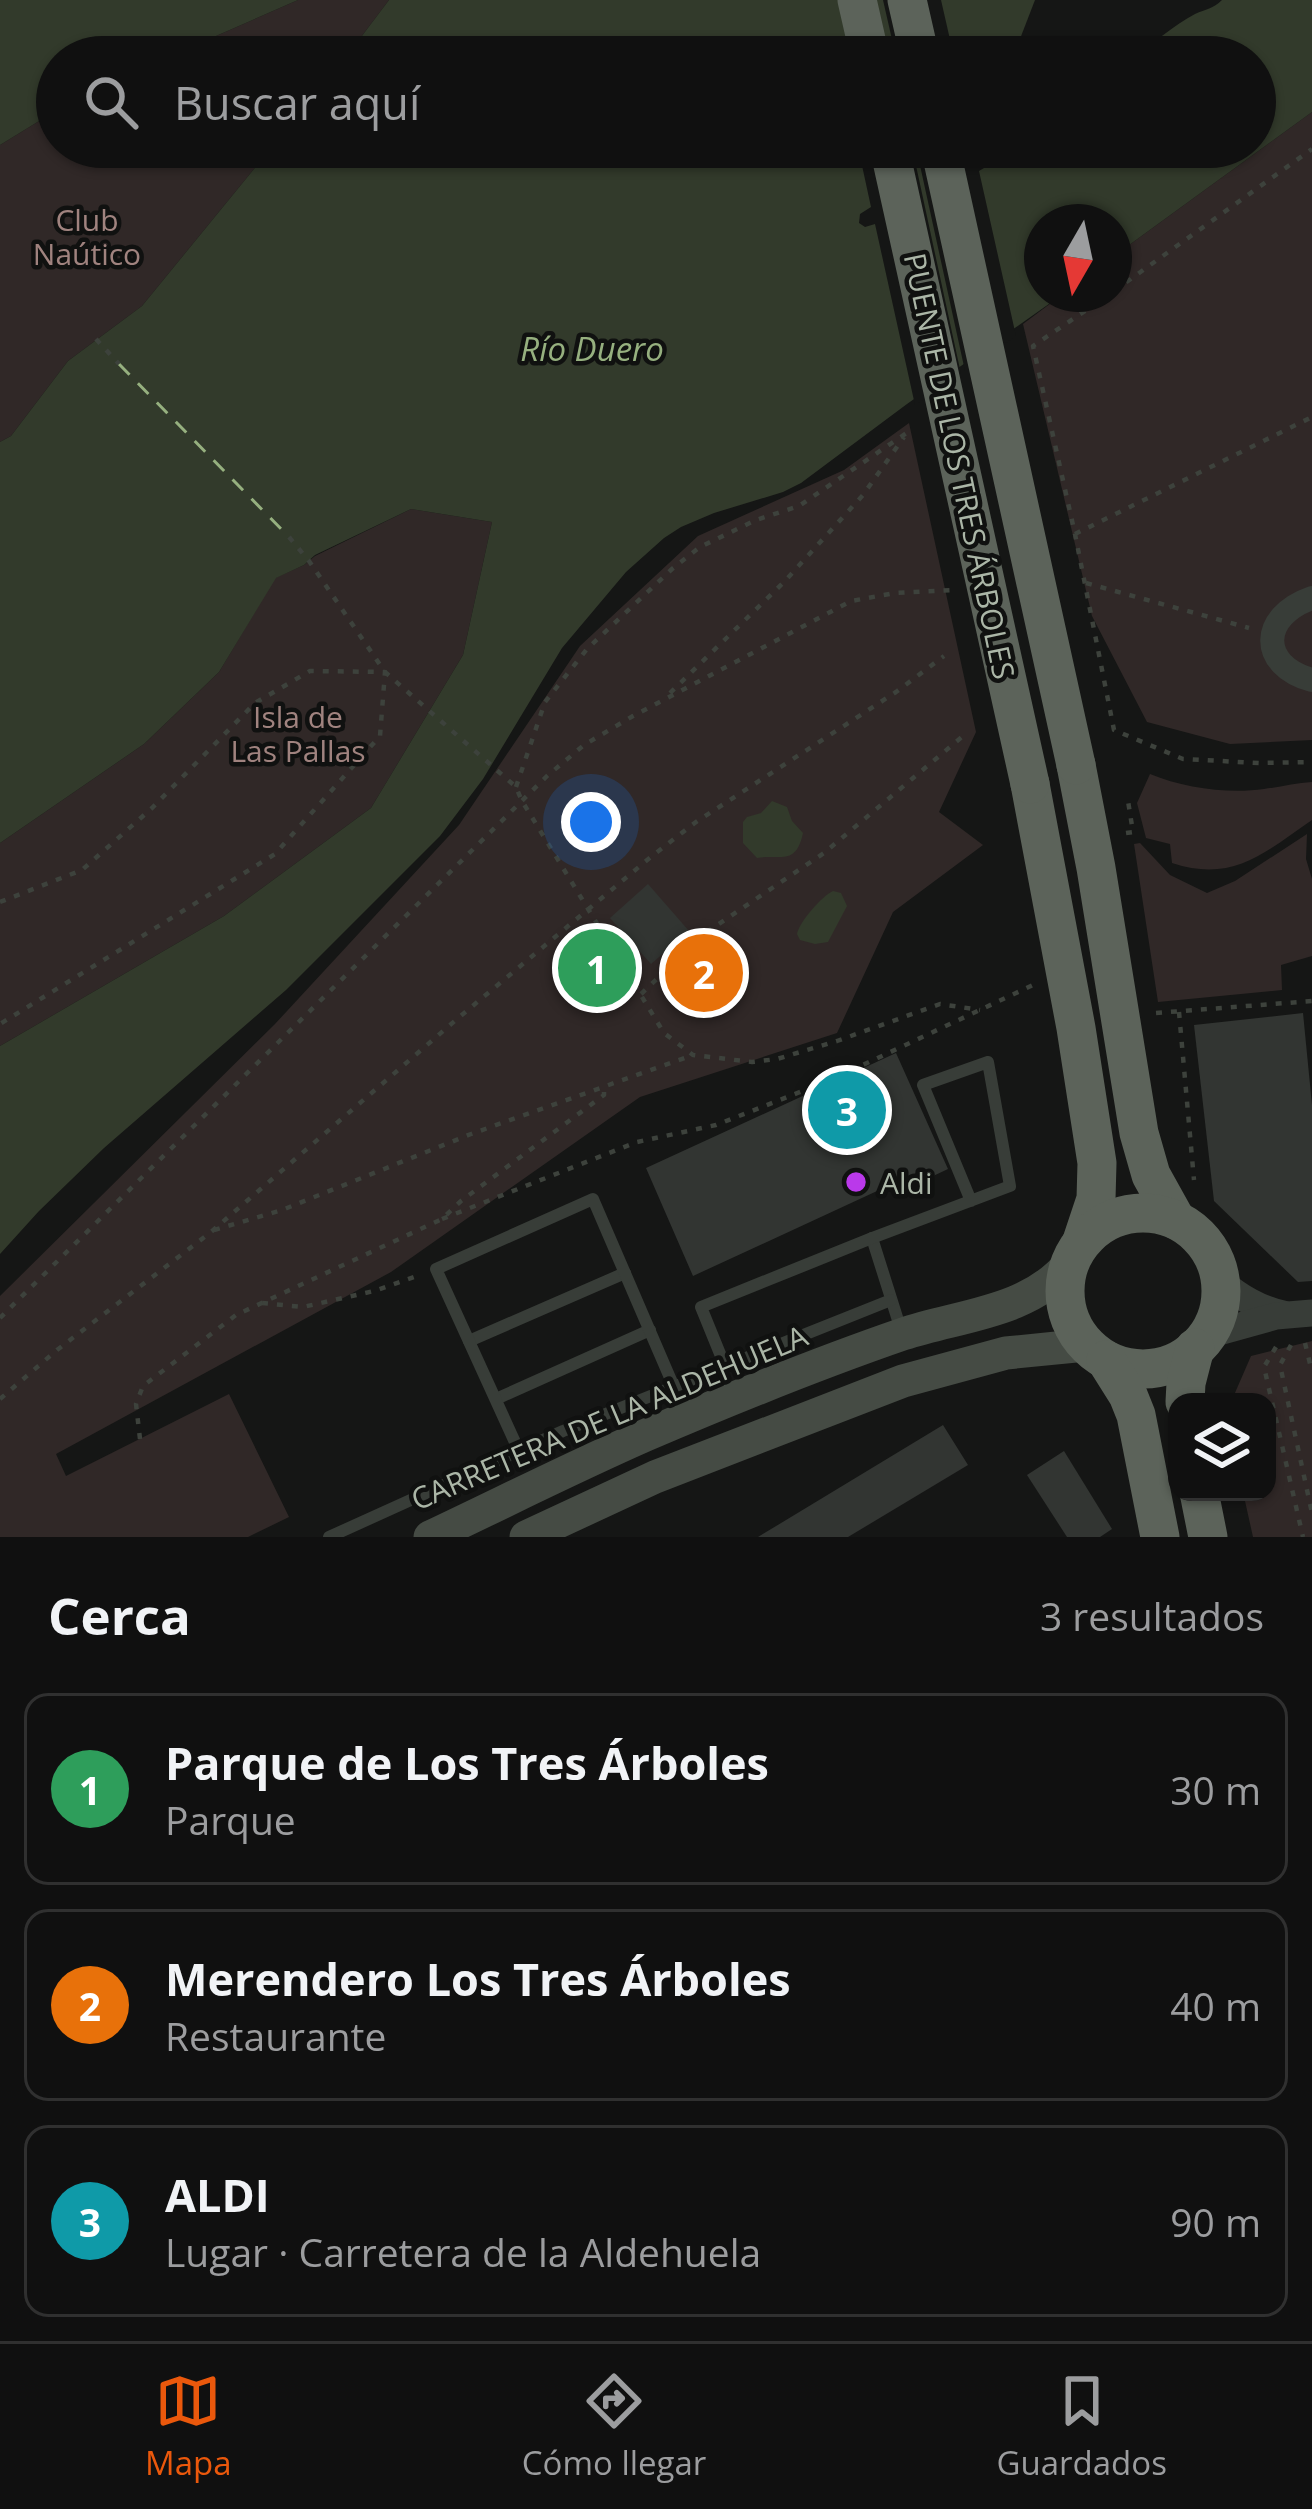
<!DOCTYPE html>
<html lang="es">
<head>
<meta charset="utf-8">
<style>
  :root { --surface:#101010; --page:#191919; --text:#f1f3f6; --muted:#9c9d9f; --line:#303030; --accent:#ea580c }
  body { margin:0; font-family:"Open Sans",sans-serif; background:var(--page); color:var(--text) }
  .controls { position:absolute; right:36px; bottom:36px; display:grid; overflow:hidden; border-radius:24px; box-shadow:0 3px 9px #0004 }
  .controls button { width:108px; height:108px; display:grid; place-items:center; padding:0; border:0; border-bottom:3px solid var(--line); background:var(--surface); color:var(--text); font:60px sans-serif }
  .compass { position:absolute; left:1024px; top:204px; width:108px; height:108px; border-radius:50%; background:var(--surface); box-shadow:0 3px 9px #0004; rotate:189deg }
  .you { position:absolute; left:591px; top:822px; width:42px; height:42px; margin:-30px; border:9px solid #fff; border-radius:50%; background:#1a73e8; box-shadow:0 0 0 18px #1a73e833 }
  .badge { display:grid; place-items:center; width:78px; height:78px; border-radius:50%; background:var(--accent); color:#fff; font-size:39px; font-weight:700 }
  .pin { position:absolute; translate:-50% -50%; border:6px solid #fff; box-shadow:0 3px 12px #0006 }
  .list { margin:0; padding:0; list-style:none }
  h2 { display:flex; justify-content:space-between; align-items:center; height:156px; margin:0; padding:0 48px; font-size:51px }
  h2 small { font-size:39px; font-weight:400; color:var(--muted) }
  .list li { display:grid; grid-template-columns:78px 1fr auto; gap:36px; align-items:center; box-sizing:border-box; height:192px; margin:0 24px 24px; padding:0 24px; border:3px solid var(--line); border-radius:24px }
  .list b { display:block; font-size:45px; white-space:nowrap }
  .list p { margin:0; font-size:39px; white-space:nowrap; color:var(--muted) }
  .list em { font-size:39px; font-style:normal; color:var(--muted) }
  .icon { flex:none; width:66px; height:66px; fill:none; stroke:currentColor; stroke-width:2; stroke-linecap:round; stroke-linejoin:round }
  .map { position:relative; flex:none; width:1312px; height:1537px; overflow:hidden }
  .search { position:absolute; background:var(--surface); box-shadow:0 3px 9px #0004; left:36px; right:36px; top:36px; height:132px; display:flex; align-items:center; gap:30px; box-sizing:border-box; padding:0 42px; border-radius:66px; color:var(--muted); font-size:45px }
  .sheet { height:804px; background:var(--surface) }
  nav { display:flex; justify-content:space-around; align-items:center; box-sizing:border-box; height:168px; border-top:3px solid var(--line); background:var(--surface); font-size:33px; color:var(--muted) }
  nav a { display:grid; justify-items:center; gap:6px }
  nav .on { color:var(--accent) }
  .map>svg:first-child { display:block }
  .green { fill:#302827 }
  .water { fill:#323a2b }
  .pier { fill:#151615 }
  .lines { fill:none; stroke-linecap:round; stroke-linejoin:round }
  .ferry { stroke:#96b07f; stroke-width:3; stroke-dasharray:15 12; stroke-linecap:butt }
  .building { fill:#323532 }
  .path { stroke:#3d423c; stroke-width:4.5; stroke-dasharray:6 9; stroke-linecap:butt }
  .service { stroke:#383d38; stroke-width:12 }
  .minor { stroke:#383d38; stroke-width:24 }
  .tertiary { stroke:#383d38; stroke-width:27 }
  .secondary { stroke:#454b44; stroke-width:33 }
  .trunk { stroke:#5c635a; stroke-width:39 }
  .trunk-bridge { stroke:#5c635a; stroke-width:39 }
  .poi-dot { fill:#ba39ea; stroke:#101110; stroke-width:4.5 }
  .labels { text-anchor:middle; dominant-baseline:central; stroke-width:9; stroke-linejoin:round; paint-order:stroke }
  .park-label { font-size:30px; fill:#a0837f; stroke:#101110 }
  .street-label { font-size:30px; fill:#abb6a7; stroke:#101110 }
  .poi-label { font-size:30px; fill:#abb6a7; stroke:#101110; text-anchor:start }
  .water-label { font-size:33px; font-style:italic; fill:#96b07f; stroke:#101110 }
</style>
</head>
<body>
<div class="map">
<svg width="1312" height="1537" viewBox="0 0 1312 1537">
  <rect width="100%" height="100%" fill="#151615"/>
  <!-- green -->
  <g class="green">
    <polygon points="298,0 389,0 346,57 168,57"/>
    <polygon points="57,110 57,147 272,147 142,306 68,361 11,436 0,442 0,145"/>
    <polygon points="1312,112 1312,740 1230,744 1147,722 1092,616 1023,324 1063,294 1114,294 1114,256"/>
    <polygon points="909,423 976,732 939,812 983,845 893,912 837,1033 640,1097 391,1272 56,1454 66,1476 229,1394 289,1517 248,1537 0,1537 0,1296 275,1024 459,825 580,646 698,536 844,470"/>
    <polygon points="411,509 492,522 463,655 371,808 224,916 0,1046 0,843 144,744 219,672 275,578 304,565 315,556"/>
    <path d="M1150,774C1184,788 1228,794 1264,789C1280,787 1296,783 1312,782V820C1264,853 1233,883 1172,863L1170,844L1146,838L1137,803Z"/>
    <polygon points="1307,834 1306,859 1312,879 1312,956 1281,965 1282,990 1158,1002 1134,844 1140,843 1170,875 1207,893 1235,881"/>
    <polygon points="1312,1341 1312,1537 1253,1537 1243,1492 1267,1492 1267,1402 1231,1402 1251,1356"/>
  </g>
  <!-- water -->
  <g class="water">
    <polygon points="0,0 298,0 168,57 57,57 57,110 0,145"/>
    <polygon points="389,0 1035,0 1013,57 346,57"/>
    <path d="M1222,0H1312V112L1114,256V222H1042V294H1063L907,404L801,483L783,492L714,513L681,527L664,538L626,572L562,648L483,779L440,836L286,990L104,1148L39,1211L0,1254V1046L224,916L371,808L463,655L492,522L411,509L315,555L304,565L276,578L219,672L144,744L0,843V442L11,436L68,361L142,306L272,147H1042L1078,161L1091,155L1094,147H1255V57H1133C1153,44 1174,25 1195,14C1206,9 1213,9 1222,0Z"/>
    <path d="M772,801L787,807L792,821L803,833C796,866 781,854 757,858L743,843V822L747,817L761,813Z"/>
    <path d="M833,891L841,893L847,906L828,942L815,944L800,940L797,934C799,922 822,896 833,891Z"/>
  </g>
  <!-- pier -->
  <g class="pier">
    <polygon points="883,0 941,0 954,57 896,57"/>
    <polygon points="858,147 912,147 961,374 915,405 875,224 865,227 859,223 860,214 871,207"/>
    <polygon points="916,147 973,147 975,152 988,151 993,158 989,165 979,171 1016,336 965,371"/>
  </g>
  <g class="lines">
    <!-- ferry -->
    <polyline class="ferry" points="119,364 289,537"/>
  </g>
  <!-- building -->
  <g class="building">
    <polygon points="648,884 689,931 651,964 610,918"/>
    <polygon points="708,944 733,971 704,998 677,971"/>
    <polygon points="1303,1013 1312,1105 1312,1281 1298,1282 1214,1201 1194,1025"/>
    <polygon points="896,1053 948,1169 897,1193 890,1185 693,1276 646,1168"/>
    <polygon points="943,1425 968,1465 848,1537 758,1537"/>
    <polygon points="1064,1451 1112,1529 1100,1537 1067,1537 1027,1475"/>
  </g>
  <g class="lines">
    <!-- path -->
    <g class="path">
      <polyline points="1114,291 1312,149"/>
      <polyline points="1110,294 1033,346 1075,534 1114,730 1183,759 1259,763 1312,762"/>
      <polyline points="96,339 119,364"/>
      <polyline points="1075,534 1312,417"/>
      <polyline points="289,537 309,561 385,672 516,787 522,801 664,1033 693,1055 752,1062 777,1059 837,1041 940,1004 980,1010"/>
      <polyline points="1086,583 1249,628"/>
      <polyline points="670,693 784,582 863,495 904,437"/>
      <polyline points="516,787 545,702 587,649 672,569 700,547 756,520 799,506 908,432"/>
      <polyline points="1126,833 1133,832 1128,801"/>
      <polyline points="0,902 82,870 152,808 255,703 310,671 385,672 380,736 275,854 0,1024"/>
      <polyline points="641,994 704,934 824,853 963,736"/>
      <polyline points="1179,1012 1194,1180"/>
      <polyline points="1156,1013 1312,1001"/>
      <polyline points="442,1219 637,1142 716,1125 833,1079 1033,985"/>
      <polyline points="214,1230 282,1210 471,1134 693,1055"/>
      <polyline points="262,1303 303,1307 374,1291 420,1275"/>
      <polyline points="0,1318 547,776 584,745 633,716 851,601 895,593 952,590"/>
      <polyline points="1305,1343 1312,1372"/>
      <polyline points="1291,1345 1280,1365 1312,1513"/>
      <polyline points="1276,1347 1264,1367 1303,1537"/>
      <polyline points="0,1399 57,1350 211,1232 457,1019 652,856 696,822 896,692 944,656"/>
      <polyline points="140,1439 136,1404 143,1386 236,1315 442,1219 461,1201 604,1095 604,1087"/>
    </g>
    <!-- service -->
    <g class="service">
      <polyline points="872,1238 902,1333"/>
      <polyline points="469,1341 625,1273"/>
      <polyline points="725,1366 701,1307 872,1238 1010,1186 988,1062 923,1085 971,1201"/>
      <polyline points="496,1399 650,1330"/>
      <polyline points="519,1451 436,1269 593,1199 674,1387"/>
      <polyline points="329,1537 563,1431 891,1300"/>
    </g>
    <!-- minor -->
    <path class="minor" d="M1312,598C1260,616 1258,665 1312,680"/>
    <!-- tertiary -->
    <g class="tertiary">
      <path d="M1220,1281C1240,1297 1259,1309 1283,1314"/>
      <polyline points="1208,1335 1276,1316 1312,1313"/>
    </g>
    <!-- secondary -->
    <g class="secondary">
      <path d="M430,1537C502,1503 573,1467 646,1435C730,1399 816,1364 903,1334C960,1315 1028,1313 1069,1264"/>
      <polyline points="526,1537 655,1477 903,1381 1006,1353 1086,1345"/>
    </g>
    <!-- trunk -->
    <g class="trunk">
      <polyline points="857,0 870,57"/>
      <polyline points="907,0 920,57"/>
      <polyline points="1076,765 1096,868 1139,1133 1151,1175 1176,1220"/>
      <polyline points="1030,784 1076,1028 1097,1163 1096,1199 1082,1241"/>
      <circle cx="1143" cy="1291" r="78"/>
      <polyline points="1106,1360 1128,1395 1136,1415 1160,1537"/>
      <polyline points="1185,1402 1186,1383 1195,1348"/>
      <polyline points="1199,1492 1208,1537"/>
    </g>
    <!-- trunk-bridge -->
    <g class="trunk-bridge">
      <polyline points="889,147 1030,784"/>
      <polyline points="940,147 1076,765"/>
    </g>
  </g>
  <!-- markers -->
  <circle class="poi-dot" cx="856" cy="1182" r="12"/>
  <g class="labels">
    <!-- park labels -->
    <g class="park-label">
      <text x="87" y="219">Club<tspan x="87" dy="34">Naútico</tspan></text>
      <text x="298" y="716">Isla de<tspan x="298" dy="34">Las Pallas</tspan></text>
    </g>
    <!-- street labels -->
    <g class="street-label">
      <text transform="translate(960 466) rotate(78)">PUENTE DE LOS TRES ÁRBOLES</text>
      <text transform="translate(609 1417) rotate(-23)">CARRETERA DE LA ALDEHUELA</text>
    </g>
    <!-- poi labels -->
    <g class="poi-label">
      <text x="880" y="1182">Aldi</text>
    </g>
    <!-- water labels -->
    <g class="water-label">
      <text x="592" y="348">Río Duero</text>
    </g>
  </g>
</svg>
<div class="controls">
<button><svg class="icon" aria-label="layers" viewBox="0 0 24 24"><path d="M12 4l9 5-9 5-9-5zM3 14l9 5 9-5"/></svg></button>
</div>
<svg class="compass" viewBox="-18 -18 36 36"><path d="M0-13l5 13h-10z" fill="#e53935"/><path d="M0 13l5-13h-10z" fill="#9c9d9f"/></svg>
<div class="you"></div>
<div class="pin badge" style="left:597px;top:968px;background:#2e9e5b">1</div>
<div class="pin badge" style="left:704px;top:973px;background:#e8710a">2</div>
<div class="pin badge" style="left:847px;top:1110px;background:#0f9aa8">3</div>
<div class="search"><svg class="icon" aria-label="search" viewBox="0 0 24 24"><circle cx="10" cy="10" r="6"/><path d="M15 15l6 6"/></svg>Buscar aquí</div>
</div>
<section class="sheet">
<h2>Cerca<small>3 resultados</small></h2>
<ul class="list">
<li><span class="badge" style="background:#2e9e5b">1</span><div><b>Parque de Los Tres Árboles</b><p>Parque</p></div><em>30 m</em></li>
<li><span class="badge" style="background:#e8710a">2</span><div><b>Merendero Los Tres Árboles</b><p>Restaurante</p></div><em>40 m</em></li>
<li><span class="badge" style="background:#0f9aa8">3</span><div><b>ALDI</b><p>Lugar · Carretera de la Aldehuela</p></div><em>90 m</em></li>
</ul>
</section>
<nav>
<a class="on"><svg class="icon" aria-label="map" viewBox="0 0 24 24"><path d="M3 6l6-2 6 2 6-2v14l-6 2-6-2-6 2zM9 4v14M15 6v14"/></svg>Mapa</a>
<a><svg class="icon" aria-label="directions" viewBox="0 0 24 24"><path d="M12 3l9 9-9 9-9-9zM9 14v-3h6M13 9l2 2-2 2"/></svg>Cómo llegar</a>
<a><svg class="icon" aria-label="saved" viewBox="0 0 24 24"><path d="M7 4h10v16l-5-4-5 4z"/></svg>Guardados</a>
</nav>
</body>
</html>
